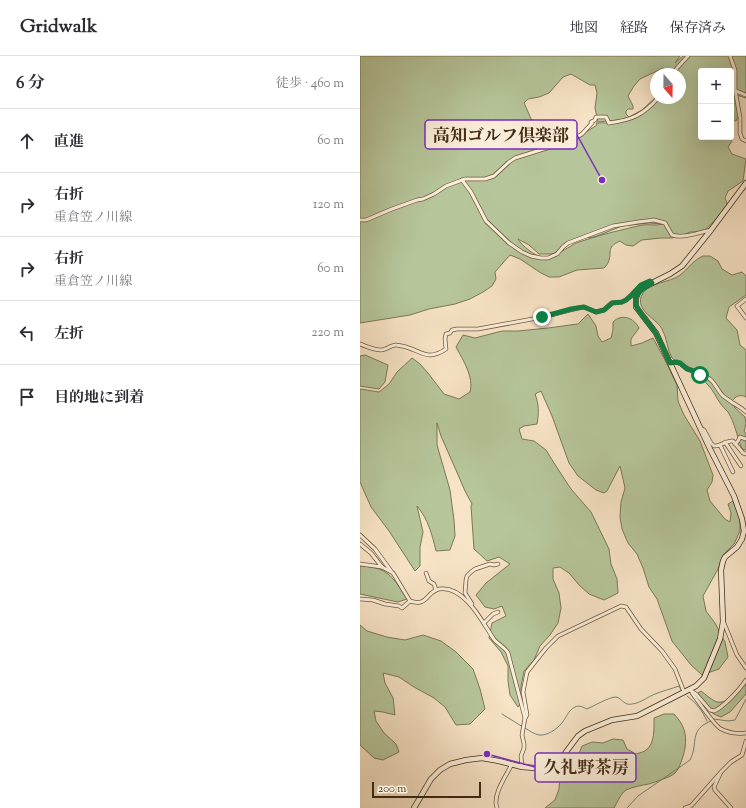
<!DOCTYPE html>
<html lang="ja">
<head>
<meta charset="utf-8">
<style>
  :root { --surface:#fff; --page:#f7f7f7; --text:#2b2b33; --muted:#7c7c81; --line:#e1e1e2 }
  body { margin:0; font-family:"Sorts Mill Goudy","Noto Serif JP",serif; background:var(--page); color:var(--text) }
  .controls { position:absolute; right:12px; top:12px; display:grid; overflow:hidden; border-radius:4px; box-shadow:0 4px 16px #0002 }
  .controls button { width:36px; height:36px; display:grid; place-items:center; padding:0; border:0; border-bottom:1px solid var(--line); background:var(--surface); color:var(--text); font:20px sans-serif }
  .compass { position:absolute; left:290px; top:12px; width:36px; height:36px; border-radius:50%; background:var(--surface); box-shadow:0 4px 16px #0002; rotate:160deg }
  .scale { position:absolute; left:12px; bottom:10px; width:109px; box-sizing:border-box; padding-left:4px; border:2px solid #432c12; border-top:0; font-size:11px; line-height:14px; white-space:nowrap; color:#432c12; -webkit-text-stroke:3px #faedda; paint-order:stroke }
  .stop { position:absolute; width:12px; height:12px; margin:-9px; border:3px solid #0b8043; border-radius:50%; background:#fff }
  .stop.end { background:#0b8043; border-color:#fff; box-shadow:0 1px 4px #0008 }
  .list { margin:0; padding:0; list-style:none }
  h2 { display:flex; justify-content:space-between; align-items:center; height:52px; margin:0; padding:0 16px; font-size:17px }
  h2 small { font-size:13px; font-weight:400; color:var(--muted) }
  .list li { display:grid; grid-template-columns:26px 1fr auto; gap:12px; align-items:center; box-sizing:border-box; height:64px; padding:0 16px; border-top:1px solid var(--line) }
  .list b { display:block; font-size:15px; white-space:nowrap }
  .list p { margin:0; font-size:13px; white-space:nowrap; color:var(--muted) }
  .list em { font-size:13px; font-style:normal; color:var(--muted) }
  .icon { flex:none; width:22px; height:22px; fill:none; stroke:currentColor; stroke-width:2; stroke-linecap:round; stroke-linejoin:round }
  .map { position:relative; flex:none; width:386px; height:752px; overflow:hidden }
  header { display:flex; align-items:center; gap:24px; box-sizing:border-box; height:56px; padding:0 20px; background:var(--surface); border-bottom:1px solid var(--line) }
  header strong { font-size:19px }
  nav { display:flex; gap:22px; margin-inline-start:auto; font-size:14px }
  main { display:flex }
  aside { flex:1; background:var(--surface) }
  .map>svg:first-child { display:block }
  .green { fill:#b6c59a; stroke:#7c7856; fill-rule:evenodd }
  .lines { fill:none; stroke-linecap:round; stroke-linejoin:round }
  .stream { stroke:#798474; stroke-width:1 }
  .street-casing { stroke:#705a3f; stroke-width:4.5 }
  .secondary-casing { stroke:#432c12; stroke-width:6 }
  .street { stroke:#faedda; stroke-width:3 }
  .secondary { stroke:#faedda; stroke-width:4.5 }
  .route { stroke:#0b8043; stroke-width:5 }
  .leader { fill:none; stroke:#7b2cbf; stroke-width:1.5 }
  .callout-dot { fill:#7b2cbf; stroke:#faedda; stroke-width:1.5 }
  .callout { fill:#faedda; stroke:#7b2cbf; stroke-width:1.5 }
  .callout-label { font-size:17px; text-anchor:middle; font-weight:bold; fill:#432c12 }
</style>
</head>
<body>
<header>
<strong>Gridwalk</strong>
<nav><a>地図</a><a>経路</a><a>保存済み</a></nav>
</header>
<main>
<aside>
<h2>6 分<small>徒歩 · 460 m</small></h2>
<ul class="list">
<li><svg class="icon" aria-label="ahead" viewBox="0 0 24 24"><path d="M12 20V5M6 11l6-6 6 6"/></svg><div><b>直進</b></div><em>60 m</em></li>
<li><svg class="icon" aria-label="right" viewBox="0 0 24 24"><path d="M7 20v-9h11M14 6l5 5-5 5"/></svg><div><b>右折</b><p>重倉笠ノ川線</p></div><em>120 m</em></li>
<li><svg class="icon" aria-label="right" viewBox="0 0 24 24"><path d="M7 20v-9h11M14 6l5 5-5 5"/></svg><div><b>右折</b><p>重倉笠ノ川線</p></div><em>60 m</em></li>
<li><svg class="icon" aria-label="left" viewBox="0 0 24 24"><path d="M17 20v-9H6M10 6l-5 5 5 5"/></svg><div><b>左折</b></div><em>220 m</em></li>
<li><svg class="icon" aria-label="arrive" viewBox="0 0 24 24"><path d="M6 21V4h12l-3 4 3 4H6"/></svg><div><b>目的地に到着</b></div></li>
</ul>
</aside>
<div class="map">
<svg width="386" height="752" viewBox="0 0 386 752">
  <rect width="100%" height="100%" fill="#f7e3c6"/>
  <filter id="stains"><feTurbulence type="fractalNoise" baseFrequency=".005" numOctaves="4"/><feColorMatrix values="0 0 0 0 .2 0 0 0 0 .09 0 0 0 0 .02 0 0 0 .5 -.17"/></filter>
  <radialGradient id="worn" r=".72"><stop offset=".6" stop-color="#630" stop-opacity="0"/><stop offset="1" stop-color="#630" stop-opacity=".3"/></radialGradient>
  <!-- green -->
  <g class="green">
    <path d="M0,0H320L315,7L323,0H386V42L377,39L379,59L376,65L372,63H371V15H341V81H369L372,85L368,91L372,98L386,103L383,125L368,135L365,142L368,150L365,155L344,175L330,176L323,179L312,182H301L282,184L273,190L266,189L260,185C245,192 253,196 248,207C247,209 245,211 244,212L217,214L199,221H189L181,217L160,203L150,199L135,216L136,223L132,230L123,236L110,243L95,248L69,253L50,259L0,267ZM303,12L308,15L310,13L307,18H320V42H296V41L282,54L269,61L266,58V55L268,53H273V50L268,40L274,30L280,23ZM211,18L230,29H235L237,37L235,52L238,66L267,63C257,70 248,66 236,67L237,69L226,76L180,93L182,87L164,47L168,43L179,41L189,37L203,21ZM289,167L303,168C296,170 289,168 282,169C261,174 239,179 219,186C216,187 213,188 211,190C202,195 193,202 182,201C175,200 162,190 158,183L169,189L179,198H191L195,197L204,190L223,182L235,181L262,170Z"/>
    <path d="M343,200H350L358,205L362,213L372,219L382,216L386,220V239L369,251L366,262L377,274L380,289L386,294V341C380,338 376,340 372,345L375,352L385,361L386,368L384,375L386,378V394L382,393C377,381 375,367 368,356C365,353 362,350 360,347C356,341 353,334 348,329C345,325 340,323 336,320C332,317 329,312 325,309C321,305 317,307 312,302C307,294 307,281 302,273C297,263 277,256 281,241C285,228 304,227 315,222C326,217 331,205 343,200Z"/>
    <path d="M228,258L236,270L238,280L242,286L251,282L253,274V266C262,257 274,262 279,272L271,283V290L282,287L293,282L305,304L317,329L318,345L324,359L340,385L353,419L352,426L347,434L350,445L365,463L370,466L371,457L368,448L373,445L380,460V475L374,488L363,499L358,513L343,540L346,555L355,567L365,586L368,601L359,613L342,619L331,609L312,585L297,543L289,531L283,512L277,498L268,487L262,473L260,461L261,446L265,432L260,410L247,435L244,437L236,434L218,420L209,407L192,360L181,335L175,338C179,348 179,357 177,368L164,370L159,373L162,383L174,385L186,394L194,407L211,433L231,456L249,493L251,508L257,523L258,537L244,544L229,538L219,529L209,517L200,511L193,512V523L199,537L201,552L198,567L190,579L180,590L174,604L164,615L161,630V647L158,651L150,639L148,625V610L141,596L129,582L132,567L146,560L142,550L134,553L125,551L116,539L126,527L150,508L139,501L127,505L114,493L111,450L112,448L105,435L99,421L81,380L77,367V389L90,434L94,464L95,480L90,494L76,495C72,478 68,463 57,450L63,476L60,491V510L55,515L29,475L11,451L0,426V333L19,336L29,328L37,316L52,302L60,308L68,317L84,338L99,343L110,336C114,321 103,304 96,291L103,279L115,282L142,275H158L188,272L210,269L218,268Z"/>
    <polygon points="5,299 28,309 25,326 19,333 0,330 0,300"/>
    <path d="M0,510C6,510 13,511 19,513C33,518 39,531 47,543L38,546L0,538Z"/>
    <polygon points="0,569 7,575 27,581 45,584 63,579 81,585 96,596 113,613 120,633 125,653 110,668 96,669 85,651 74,642 54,631 39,621 23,617 25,627 33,642 35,659 23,656 14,655 16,665 24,677 36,688 39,696 23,704 14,702 0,689"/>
    <path d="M386,627V638L370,656L361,661C348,657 344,649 338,637L341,635C345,638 353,645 357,646C368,648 379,634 386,627Z"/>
    <path d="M304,658H314C324,669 327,677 325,692C324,698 320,712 315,717C311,721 295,726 289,728C282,729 273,731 266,734C261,737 257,747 254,752H185L195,744L199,733L200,723L210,719L216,711L218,700L222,690L232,686L243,687L253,683L263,684L267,693L276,698C279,697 284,696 286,694C295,688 294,672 294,662Z"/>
  </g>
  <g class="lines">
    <!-- stream -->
    <g class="stream">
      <path d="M327,640C337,648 342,654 347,665"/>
      <polyline points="142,658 163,671"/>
      <polyline points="354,663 368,665 375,664 386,643"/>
      <path d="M165,672C170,675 174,678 179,679C187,680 197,673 201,668C206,663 208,654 215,651C219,649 223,651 227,653C234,650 249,641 256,641C262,642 264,650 272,648C281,647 287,641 295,638C302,635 311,633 319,630L321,634"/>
      <path d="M267,752L278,740L330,704C339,687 328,674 351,665"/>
    </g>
    <!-- street casing -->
    <g class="street-casing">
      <g id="street">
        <polyline points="370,0 375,14 375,33 380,62 380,77 382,83 386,85"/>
        <polyline points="314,18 317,12 328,0"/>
        <polyline points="376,35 386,39"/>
        <path d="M102,124L111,136L126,165L149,187L162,196L171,200L181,202H188L197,198L203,191L208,187L253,170L278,166L294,164L305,167L312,179C324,183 339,176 351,174"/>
        <path d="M0,164H6L32,153L57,144L63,143L74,138L86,130L105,123H125L134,120L149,106L155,102L190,91L217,81L222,78L232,67L231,66L235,64L236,61H246L249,67C272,64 283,59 298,42"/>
        <polyline points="386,243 377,250 386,262"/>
        <path d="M0,288C6,290 14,294 21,294C26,294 31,289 36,289C38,289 40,290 42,290C61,294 67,306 86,293L85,283L86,278L90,277L92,274L97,273H118L183,261L218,252L224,251L236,256L244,254L252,247L262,246L266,244L281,229L290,225L292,227"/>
        <path d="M310,307C313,307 316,306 319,307C322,308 324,311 327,312C333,316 347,319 352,325C356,329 358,335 363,340C366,342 370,345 373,347C378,350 382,352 386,356"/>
        <path d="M341,373L344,374L351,387L354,390C360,391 366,384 373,385L383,397L386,398"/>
        <polyline points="365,386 381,410"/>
        <polyline points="375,388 378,385 380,381 386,383"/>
        <polyline points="360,389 373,416"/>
        <polyline points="0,479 15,493 31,515"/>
        <polyline points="0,488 11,497 22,511"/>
        <path d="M0,508L22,511L33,517L50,545C68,551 66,536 79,533C104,529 122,565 133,582C137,588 145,591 148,597L165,662"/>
        <polyline points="66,517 69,525 74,528 76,534"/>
        <polyline points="0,543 13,544 25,548 39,550 42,552 50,545"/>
        <polyline points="112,548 105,537 106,524 107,520 111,516 115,513 130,508 134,509 138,508"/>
        <polyline points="124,567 133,558 138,556"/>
        <polyline points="364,567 377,599 386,612"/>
        <path d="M330,634L336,638L350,654L354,655C364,651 380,633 386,624"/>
        <path d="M332,637C337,644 355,670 361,673C369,677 378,678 386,677"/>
        <polyline points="162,711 161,700 164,692 164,688 162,679 165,662 167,659 163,636 167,616 186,592 198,580 261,550 266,551 281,573 302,595 315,613 324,636"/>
        <polyline points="360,718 354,731 355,734 371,752"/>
        <path d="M137,752C132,739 146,720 152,708"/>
        <polyline points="325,752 331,750 362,715 371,706 382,699 386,685"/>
      </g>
    </g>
    <!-- secondary casing -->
    <g class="secondary-casing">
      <polyline id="secondary" points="54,752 71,723 80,714 90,708 106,704 122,702 139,705 162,711 175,712 187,709 203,700 218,680 225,675 252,664 277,660 283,657 336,630 344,622 360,583 363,566 361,514 363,505 365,501 377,491 382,483 384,475 382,463 374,440 350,393 296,277 276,251 276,242 279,234 284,231 310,218 322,210 351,174 386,127"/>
    </g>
    <!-- street -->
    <use href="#street" class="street"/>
    <!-- secondary -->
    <use href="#secondary" class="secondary"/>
  </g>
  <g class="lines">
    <!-- route -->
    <path class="route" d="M182,261L211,253L224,251L236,256L244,254L252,247L262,246L266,244L271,240L281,229L290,225L292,227C260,244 282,256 295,276C301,285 305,297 310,307L316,306L320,307L327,313L337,316L340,319"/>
  </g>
  <!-- callouts -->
  <path class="leader" d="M242 124L217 79M127 698L175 711"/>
  <g class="callout-dot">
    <circle cx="242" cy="124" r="4"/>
    <circle cx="127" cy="698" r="4"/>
  </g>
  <g class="callout">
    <rect x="65" y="64" width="152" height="29" rx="4"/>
    <rect x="175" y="697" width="101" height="29" rx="4"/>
  </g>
  <g class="callout-label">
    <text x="141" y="85">高知ゴルフ倶楽部</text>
    <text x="226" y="717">久礼野茶房</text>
  </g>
  <rect width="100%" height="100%" filter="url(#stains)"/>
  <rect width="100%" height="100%" fill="url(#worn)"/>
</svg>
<div class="controls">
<button>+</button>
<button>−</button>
</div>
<svg class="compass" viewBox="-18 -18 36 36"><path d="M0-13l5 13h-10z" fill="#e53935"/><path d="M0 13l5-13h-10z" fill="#7c7c81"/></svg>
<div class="scale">200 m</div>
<div class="stop" style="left:340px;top:319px"></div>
<div class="stop end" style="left:182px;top:261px"></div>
</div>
</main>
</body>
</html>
